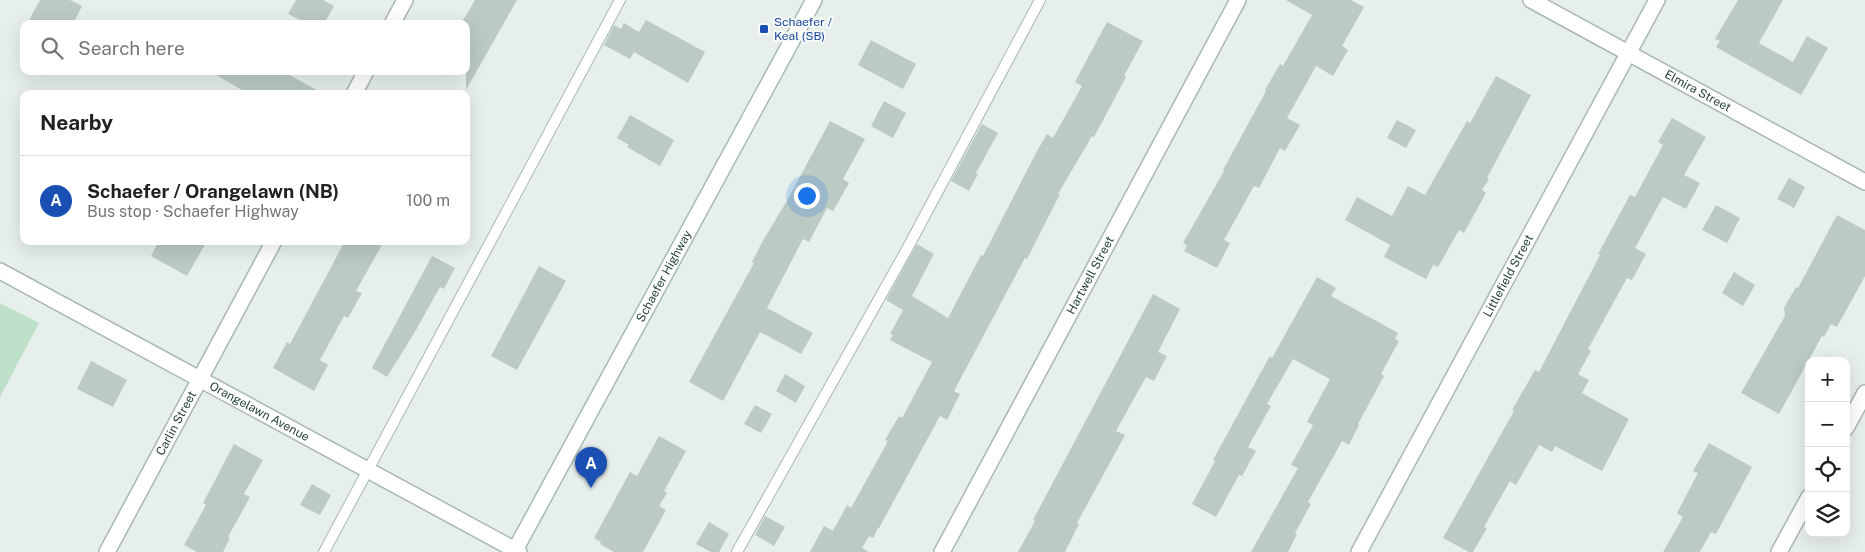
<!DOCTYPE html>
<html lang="en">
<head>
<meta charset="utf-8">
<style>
  :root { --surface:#fff; --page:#f2f2f2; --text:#202124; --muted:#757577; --line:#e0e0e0; --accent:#2563eb }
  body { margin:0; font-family:"Public Sans",sans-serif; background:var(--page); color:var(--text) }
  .controls { position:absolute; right:15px; bottom:15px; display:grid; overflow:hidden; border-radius:10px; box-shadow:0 5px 20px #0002 }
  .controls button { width:45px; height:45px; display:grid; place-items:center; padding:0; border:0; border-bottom:1px solid var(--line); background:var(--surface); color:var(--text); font:25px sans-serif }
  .you { position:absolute; left:806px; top:195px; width:18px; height:18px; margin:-12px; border:4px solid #fff; border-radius:50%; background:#1a73e8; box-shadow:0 0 0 8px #1a73e833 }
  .badge { display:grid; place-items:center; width:32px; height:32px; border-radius:50%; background:var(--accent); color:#fff; font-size:16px; font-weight:700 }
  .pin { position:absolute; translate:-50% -41px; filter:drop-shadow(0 1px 2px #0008) }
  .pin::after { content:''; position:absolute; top:26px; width:18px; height:15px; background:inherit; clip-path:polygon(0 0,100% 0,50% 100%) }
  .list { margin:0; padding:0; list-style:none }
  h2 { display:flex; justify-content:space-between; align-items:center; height:65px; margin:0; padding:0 20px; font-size:21px }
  h2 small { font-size:16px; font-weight:400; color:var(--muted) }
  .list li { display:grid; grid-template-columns:32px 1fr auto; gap:15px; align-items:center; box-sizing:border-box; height:90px; padding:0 20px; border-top:1px solid var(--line) }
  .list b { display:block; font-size:19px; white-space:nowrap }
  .list p { margin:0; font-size:16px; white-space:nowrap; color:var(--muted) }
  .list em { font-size:16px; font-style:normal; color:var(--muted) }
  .icon { flex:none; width:28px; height:28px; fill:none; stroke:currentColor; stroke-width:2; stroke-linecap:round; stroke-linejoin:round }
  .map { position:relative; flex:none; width:1865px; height:552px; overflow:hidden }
  .search { position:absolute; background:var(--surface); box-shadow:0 5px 20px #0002; left:20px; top:20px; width:450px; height:55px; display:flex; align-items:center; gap:12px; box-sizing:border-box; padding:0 18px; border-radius:10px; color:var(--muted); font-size:19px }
  .panel { position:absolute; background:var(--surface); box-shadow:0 5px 20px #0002; left:20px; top:90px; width:450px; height:155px; border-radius:10px }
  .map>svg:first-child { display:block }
  .green { fill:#bfe0c8 }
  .building { fill:#bbcac4 }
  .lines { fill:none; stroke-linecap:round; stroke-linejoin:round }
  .service-casing { stroke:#a8b8b2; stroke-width:12 }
  .minor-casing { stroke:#a8b8b2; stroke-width:18 }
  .secondary-casing { stroke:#a4bbb3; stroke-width:18 }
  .service { stroke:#fff; stroke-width:10 }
  .minor { stroke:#fff; stroke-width:15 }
  .secondary { stroke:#fff; stroke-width:15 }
  .transit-dot { fill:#1a4fb4; stroke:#f7fbf9; stroke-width:2 }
  .labels { text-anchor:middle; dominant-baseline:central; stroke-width:4; stroke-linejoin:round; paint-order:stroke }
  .transit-label { font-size:12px; fill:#164399; stroke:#f7fbf9; text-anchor:start }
  .street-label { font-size:12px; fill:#24423a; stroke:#f7fbf9 }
</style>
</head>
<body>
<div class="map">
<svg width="1865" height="552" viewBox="0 0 1865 552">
  <rect width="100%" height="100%" fill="#e6efeb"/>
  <!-- green -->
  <polygon class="green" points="0,303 39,323 0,397"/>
  <!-- building -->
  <g class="building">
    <polygon points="40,0 70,0 82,6 73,24 27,24"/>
    <polygon points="296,0 323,0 334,6 324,24 308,24 288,14"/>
    <polygon points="475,0 517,0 466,90 466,24 462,22"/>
    <polygon points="1286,0 1351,0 1364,7 1342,46 1348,50 1333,76 1316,66 1287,118 1300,125 1285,151 1280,148 1259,188 1254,186 1224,240 1230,243 1217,268 1184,251 1187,245 1183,243 1224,171 1223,170 1266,91 1265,90 1280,64 1283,66 1312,15"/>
    <polygon points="1738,0 1783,0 1759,43 1793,62 1807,36 1828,48 1801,95 1716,47 1720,41 1715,39"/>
    <polygon points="646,20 705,52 688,83 634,52 630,59 604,45 614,25 621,29 624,23 639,32"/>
    <polygon points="1107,22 1143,41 1124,76 1126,77 1094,137 1092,136 1058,194 1060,194 1027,259 1025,258 954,391 960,394 947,420 940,416 879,528 878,528 873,538 869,536 862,548 869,552 810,552 824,526 833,531 847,505 851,508 888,441 885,440 899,416 902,418 932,362 890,340 893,335 890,334 903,310 886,300 917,244 934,254 912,296 948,318 981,255 983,256 1037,151 1047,134 1053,138 1082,86 1075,82"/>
    <polygon points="871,40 916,64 903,89 858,65"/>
    <polygon points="209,71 282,71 324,94 249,94"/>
    <polygon points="1496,76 1531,95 1487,178 1489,179 1482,190 1486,193 1464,233 1459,230 1438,267 1433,265 1426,279 1384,257 1390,245 1345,220 1357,197 1392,216 1408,186 1425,195 1467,121 1470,123"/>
    <polygon points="884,101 906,113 893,138 871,126"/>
    <polygon points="630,115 674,140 660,166 627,147 629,145 617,138"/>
    <polygon points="1672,118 1706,137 1684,175 1700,183 1686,209 1663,197 1635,248 1646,254 1632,280 1627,278 1588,349 1591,351 1578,374 1589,380 1582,393 1629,419 1602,471 1555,446 1552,452 1539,445 1516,485 1510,481 1484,527 1487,528 1473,552 1469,552 1443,538 1514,411 1512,410 1535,370 1539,372 1600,255 1598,254 1630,195 1635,197 1663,145 1658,142"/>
    <polygon points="1397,120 1416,130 1406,148 1387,138"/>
    <polygon points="830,121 865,139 843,179 849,183 833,211 827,208 809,242 803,239 767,308 813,333 801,354 760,332 723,401 689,382 754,263 752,262 761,244 788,199"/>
    <polygon points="982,124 998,133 976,173 978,174 969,191 951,181"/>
    <polygon points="1789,178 1805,187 1794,208 1777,199"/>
    <polygon points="1716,205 1740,218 1727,243 1702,230"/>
    <polygon points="1837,215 1865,230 1865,276 1837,327 1831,324 1824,337 1822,336 1779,414 1741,393 1785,316 1784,308 1796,287 1798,288"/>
    <polygon points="159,241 207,241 187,276 151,256"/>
    <polygon points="345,241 384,241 356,291 362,293 348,318 344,316 320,360 328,365 314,391 273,368 287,342 290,344"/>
    <polygon points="432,256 455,268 444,289 440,287 416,330 387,377 372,368"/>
    <polygon points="539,266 566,281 517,370 491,356"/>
    <polygon points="1734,272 1755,285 1743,306 1722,293"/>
    <polygon points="1317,277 1336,288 1331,296 1398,333 1395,339 1399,341 1381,374 1384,376 1358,424 1359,425 1349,445 1342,441 1308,502 1311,504 1295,533 1297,534 1288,552 1251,552 1298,468 1291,465 1313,425 1307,422 1330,379 1293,359 1267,404 1271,406 1248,447 1256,451 1242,476 1239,475 1216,517 1192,504 1215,461 1213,460 1260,374 1270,356 1272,358"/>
    <polygon points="1153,294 1180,309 1158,352 1167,356 1154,381 1146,377 1116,431 1125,435 1077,523 1079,524 1065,552 1018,552 1035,521 1033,520"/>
    <polygon points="91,361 127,380 113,407 77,389"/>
    <polygon points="785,374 805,386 796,403 776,391"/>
    <polygon points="755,405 772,414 761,433 744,424"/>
    <polygon points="659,436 686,451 664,491 667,493 659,506 666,510 643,552 614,552 600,544 601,542 594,538 630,472 637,476"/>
    <polygon points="1709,443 1752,467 1716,534 1711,532 1700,552 1663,552 1683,517 1677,513 1698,473 1693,471"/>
    <polygon points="234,444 263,460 244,494 250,497 228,537 230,538 223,552 197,552 184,545 206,505 203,503"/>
    <polygon points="312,484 331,495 320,515 300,505"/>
    <polygon points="765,516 785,527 774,546 755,535"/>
    <polygon points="709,522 729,534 719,552 711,552 696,544"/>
  </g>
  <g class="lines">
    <!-- service casing -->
    <g class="service-casing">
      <g id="service">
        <polyline points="324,552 620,0"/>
        <polyline points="737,552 907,249 1040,0"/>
      </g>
    </g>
    <!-- minor casing -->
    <g class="minor-casing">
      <g id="minor">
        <path id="s1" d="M1531,0L1865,182"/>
        <polyline points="392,24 405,0"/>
        <polyline points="354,94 366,71"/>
        <path id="s2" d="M0,271L519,552"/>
        <polyline points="1846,428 1865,393"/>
        <path id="s3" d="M107,552L274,241"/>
        <path id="s4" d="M942,552L1238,0"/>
        <path id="s5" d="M1359,552L1657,0"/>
        <polyline points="1779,552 1809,497"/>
      </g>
    </g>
    <!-- secondary casing -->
    <g class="secondary-casing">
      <g id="secondary">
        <path id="s6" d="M514,552L814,0"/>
      </g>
    </g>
    <!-- service -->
    <use href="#service" class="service"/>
    <!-- minor -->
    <use href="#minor" class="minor"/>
    <!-- secondary -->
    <use href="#secondary" class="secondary"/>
  </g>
  <!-- markers -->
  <rect class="transit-dot" x="759" y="24" width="10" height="10" rx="2.5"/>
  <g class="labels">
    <!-- transit labels -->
    <g class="transit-label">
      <text x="774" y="22">Schaefer /<tspan x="774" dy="14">Keal (SB)</tspan></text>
    </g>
    <!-- street labels -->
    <g class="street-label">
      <text stroke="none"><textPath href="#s1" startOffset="190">Elmira Street</textPath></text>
      <text stroke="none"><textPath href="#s6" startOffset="314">Schaefer Highway</textPath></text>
      <text stroke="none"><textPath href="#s4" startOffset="314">Hartwell Street</textPath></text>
      <text stroke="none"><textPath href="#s5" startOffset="314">Littlefield Street</textPath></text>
      <text stroke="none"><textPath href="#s2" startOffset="295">Orangelawn Avenue</textPath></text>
      <text stroke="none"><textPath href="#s3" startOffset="146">Carlin Street</textPath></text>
    </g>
  </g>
</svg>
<div class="controls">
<button>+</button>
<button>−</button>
<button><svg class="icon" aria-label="locate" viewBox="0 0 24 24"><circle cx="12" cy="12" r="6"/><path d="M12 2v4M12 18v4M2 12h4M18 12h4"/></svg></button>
<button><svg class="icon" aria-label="layers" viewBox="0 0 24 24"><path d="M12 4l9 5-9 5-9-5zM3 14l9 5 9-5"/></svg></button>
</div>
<div class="you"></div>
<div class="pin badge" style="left:591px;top:488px;background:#1a4fb4">A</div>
<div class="search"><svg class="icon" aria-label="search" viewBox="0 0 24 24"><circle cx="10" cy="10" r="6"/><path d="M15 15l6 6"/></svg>Search here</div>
<section class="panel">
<h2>Nearby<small></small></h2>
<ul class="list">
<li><span class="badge" style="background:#1a4fb4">A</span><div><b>Schaefer / Orangelawn (NB)</b><p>Bus stop · Schaefer Highway</p></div><em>100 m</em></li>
</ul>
</section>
</div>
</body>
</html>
